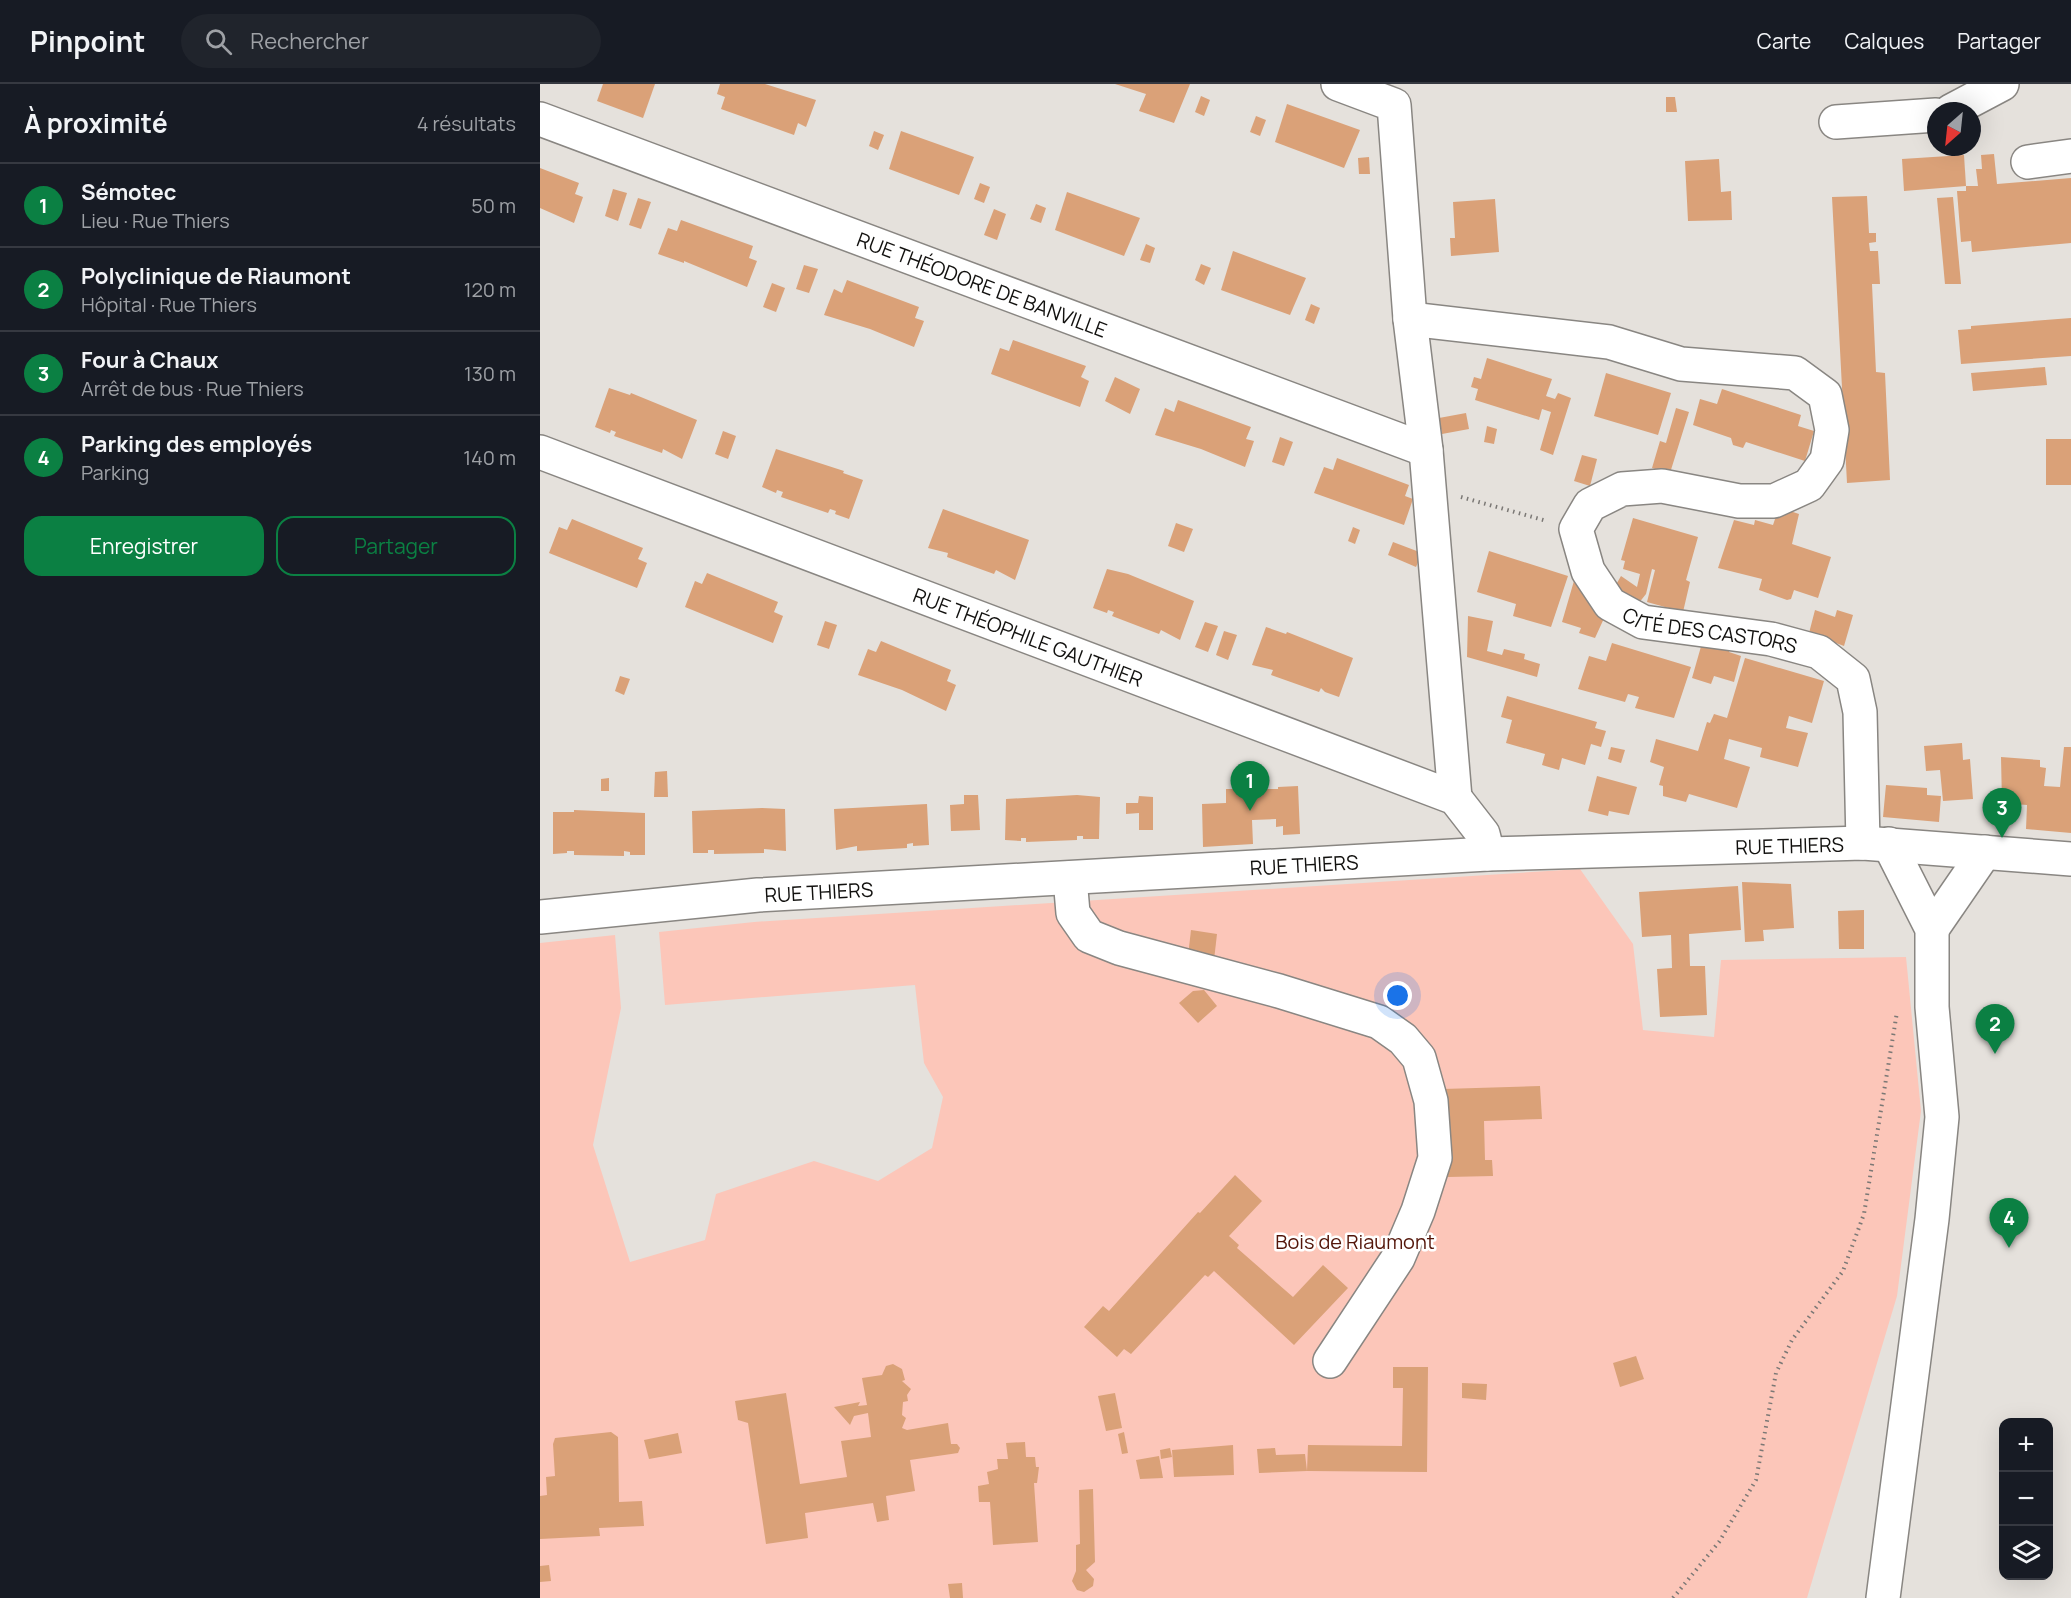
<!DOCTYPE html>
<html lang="fr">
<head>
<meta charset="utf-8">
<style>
  :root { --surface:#171b24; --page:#20242c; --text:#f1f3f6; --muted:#9ea1a6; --line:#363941; --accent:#0b8043 }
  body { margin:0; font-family:Manrope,sans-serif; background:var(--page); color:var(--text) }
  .controls { position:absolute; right:18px; bottom:18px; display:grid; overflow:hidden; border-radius:12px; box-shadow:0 6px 24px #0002 }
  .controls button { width:54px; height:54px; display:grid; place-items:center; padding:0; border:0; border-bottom:2px solid var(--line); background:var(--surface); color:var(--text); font:30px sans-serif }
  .compass { position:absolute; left:1387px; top:18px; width:54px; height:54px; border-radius:50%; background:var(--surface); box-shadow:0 6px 24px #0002; rotate:207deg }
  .you { position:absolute; left:858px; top:912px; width:21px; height:21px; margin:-15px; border:4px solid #fff; border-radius:50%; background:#1a73e8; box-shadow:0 0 0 9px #1a73e833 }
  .badge { display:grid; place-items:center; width:39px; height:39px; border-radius:50%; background:var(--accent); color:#fff; font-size:20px; font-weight:700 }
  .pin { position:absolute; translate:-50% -50px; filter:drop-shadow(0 2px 3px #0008) }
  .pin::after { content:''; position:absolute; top:32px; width:21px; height:18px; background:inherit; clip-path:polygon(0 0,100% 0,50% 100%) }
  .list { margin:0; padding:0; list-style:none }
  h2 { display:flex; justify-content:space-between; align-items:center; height:78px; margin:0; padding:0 24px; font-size:26px }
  h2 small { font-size:20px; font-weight:400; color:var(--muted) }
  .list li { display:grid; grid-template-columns:39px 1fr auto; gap:18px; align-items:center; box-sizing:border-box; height:84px; padding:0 24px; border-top:2px solid var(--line) }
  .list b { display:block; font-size:22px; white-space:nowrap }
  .list p { margin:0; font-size:20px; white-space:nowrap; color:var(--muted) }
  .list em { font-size:20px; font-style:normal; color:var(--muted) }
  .actions { display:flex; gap:12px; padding:18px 24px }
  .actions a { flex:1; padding:14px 0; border:2px solid var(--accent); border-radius:18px; text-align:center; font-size:21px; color:var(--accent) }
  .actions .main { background:var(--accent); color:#fff }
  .icon { flex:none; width:33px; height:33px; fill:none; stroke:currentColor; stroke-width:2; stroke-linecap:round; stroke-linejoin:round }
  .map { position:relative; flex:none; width:1531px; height:1514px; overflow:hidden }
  header { display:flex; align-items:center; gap:36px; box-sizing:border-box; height:84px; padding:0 30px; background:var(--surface); border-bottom:2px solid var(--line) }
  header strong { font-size:28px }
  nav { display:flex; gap:33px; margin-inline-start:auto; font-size:21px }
  .search { width:420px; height:54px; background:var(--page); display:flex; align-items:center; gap:15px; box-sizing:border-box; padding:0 21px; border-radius:33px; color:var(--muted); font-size:22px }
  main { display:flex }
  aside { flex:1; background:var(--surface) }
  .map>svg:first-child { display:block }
  .green { fill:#fcc6b9 }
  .building { fill:#daa178 }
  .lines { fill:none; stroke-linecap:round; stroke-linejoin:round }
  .minor-casing { stroke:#898682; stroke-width:36 }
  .path { stroke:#7b7875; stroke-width:4; stroke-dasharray:1.5 4.5; stroke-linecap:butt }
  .minor { stroke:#fff; stroke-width:33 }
  .labels { text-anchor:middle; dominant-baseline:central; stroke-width:5; stroke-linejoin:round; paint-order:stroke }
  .street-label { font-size:20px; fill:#11100e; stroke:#fff }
  .park-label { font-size:20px; fill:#531509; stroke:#fff }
</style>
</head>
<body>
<header>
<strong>Pinpoint</strong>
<div class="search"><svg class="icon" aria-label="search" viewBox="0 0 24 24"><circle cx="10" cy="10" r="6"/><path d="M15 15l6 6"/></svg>Rechercher</div>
<nav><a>Carte</a><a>Calques</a><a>Partager</a></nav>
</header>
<main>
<aside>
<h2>À proximité<small>4 résultats</small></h2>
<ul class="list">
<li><span class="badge">1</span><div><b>Sémotec</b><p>Lieu · Rue Thiers</p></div><em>50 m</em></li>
<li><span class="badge">2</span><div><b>Polyclinique de Riaumont</b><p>Hôpital · Rue Thiers</p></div><em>120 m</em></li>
<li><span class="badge">3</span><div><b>Four à Chaux</b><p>Arrêt de bus · Rue Thiers</p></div><em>130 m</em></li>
<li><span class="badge">4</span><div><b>Parking des employés</b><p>Parking</p></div><em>140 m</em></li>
</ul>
<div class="actions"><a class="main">Enregistrer</a><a>Partager</a></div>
</aside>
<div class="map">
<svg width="1531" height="1514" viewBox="0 0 1531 1514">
  <rect width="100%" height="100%" fill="#e5e1dc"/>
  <!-- green -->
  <polygon class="green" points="1040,785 1093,860 1103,946 1174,953 1181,876 1366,873 1381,1027 1357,1212 1267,1514 0,1514 0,859 75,851 81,924 53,1061 90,1178 165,1156 176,1110 274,1077 338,1097 392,1064 403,1013 384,979 375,901 125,921 119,848 214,838"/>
  <!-- building -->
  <g class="building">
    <polygon points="63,0 115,0 103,34 57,17"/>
    <polygon points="180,0 225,0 276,16 266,43 258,39 254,51 181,25 185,13 177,10"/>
    <polygon points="575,0 650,0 634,39 599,27 606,10"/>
    <polygon points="661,12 670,16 664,32 655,28"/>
    <polygon points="1126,13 1135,13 1137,28 1126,28"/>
    <polygon points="747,20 820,46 804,84 735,58"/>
    <polygon points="716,32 726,36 720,52 710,48"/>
    <polygon points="334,47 344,51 338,66 329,62"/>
    <polygon points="361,47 434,73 419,111 349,85"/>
    <polygon points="1454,70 1457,100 1531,94 1531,159 1432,168 1431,157 1421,158 1417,107 1426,107 1426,102 1438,102 1436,85 1442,85 1441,71"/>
    <polygon points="1424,71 1426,102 1364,107 1362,75"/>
    <polygon points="829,73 830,90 819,90 818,74"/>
    <polygon points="1179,75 1181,108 1191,107 1192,136 1148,137 1145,77"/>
    <polygon points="0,84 39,99 35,110 43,113 34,139 0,124"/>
    <polygon points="440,99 450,103 444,119 434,115"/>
    <polygon points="73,105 87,109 78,137 65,132"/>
    <polygon points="527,108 600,134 584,172 515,146"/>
    <polygon points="1327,112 1329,149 1336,149 1336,158 1329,159 1330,167 1338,167 1340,200 1332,200 1336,288 1345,289 1350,396 1307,399 1292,113"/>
    <polygon points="1413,113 1421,200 1405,200 1397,114"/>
    <polygon points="98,114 111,118 101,145 89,141"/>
    <polygon points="955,115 959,168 911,172 910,154 915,154 913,118"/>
    <polygon points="496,120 506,124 501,139 490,135"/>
    <polygon points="454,125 466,130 457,156 444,151"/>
    <polygon points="141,136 213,162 209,174 217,177 207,203 144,177 144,179 118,170 128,144 137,147"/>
    <polygon points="606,160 615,164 610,179 600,176"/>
    <polygon points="693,167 766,194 750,231 681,206"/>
    <polygon points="661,180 671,184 664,201 655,196"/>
    <polygon points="264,181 278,185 269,209 256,205"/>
    <polygon points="307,196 379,223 375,234 384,237 374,263 330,245 284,231 294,205 302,209"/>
    <polygon points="232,199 245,204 236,228 223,223"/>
    <polygon points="771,220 780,224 774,240 765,236"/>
    <polygon points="1531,234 1531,272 1421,280 1418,246 1431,245 1431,242"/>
    <polygon points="473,256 546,282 541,293 549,297 540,323 451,290 460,264 469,267"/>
    <polygon points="947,274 1012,295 1006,312 1015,315 1018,309 1031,314 1013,371 1000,366 1011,328 1002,325 999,336 935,316 938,305 931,303 934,293 941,295"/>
    <polygon points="1505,283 1507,301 1433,307 1431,289"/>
    <polygon points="1066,289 1131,309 1118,351 1054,332"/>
    <polygon points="575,293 600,305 590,330 565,317"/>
    <polygon points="69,304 90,311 91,309 157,336 142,375 123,365 122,369 74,352 76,348 71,346 70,349 55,343"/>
    <polygon points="1182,305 1261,331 1258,342 1274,347 1265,377 1206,358 1203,364 1193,361 1191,354 1153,341 1160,315 1177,320"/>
    <polygon points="638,316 711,343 706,355 714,357 705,383 661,365 615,351 625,324 634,328"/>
    <polygon points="1136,324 1149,328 1130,389 1112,384 1120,357 1126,359"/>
    <polygon points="926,329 929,345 902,350 899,334"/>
    <polygon points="947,342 957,345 954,360 944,358"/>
    <polygon points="183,347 196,352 188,375 175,370"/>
    <polygon points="740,353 753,358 744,382 732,378"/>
    <rect x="1506" y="355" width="25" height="46"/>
    <polygon points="236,365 304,387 303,389 323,396 309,435 295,430 296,427 290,425 288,429 241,413 243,408 237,406 236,409 222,403"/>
    <polygon points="1042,371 1057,375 1050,402 1034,397"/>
    <polygon points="797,374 869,401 865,412 873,415 864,441 774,409 784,383 793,386"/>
    <polygon points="403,425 489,456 475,496 456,486 454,490 407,473 408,469 388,464"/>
    <polygon points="1247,426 1259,430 1252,460 1291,473 1278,514 1254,506 1251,515 1247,516 1219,506 1222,495 1178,484 1194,436 1214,441 1215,436 1233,441 1237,429 1244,432"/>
    <polygon points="1093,434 1158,453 1146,496 1150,498 1143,528 1107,518 1115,486 1112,485 1106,510 1098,520 1074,504 1081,492 1097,503 1100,490 1083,485 1085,477 1081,476"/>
    <polygon points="32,435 103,464 98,475 107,479 97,504 9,469 19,443 27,446"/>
    <polygon points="636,439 653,445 644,468 628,462"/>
    <polygon points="813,443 820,446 815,460 808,457"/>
    <polygon points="853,458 882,469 876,483 848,471"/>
    <polygon points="949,467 1028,492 1011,543 973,532 976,520 937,508"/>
    <polygon points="567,485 588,490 654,517 640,556 621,546 619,550 572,532 574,528 568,526 567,529 553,524"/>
    <polygon points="167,489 238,518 234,528 243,532 233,559 145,523 155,497 162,500"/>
    <polygon points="1036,490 1066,530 1055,554 1039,549 1041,544 1022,538"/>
    <polygon points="1275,526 1295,533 1297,526 1313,531 1304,562 1269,549"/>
    <polygon points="928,532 953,537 947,567 962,571 964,565 985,570 984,575 1000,580 997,593 927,573"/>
    <polygon points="285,537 297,541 289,565 277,561"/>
    <polygon points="665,538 678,542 668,568 655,563"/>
    <polygon points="726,543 746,550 747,548 813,574 799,613 785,608 781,604 779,608 731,591 733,586 712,581"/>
    <polygon points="684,547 697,551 688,576 676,571"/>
    <polygon points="341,557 411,586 407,597 416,601 406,627 362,606 318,591 328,565 336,568"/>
    <polygon points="1072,559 1151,583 1134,634 1095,624 1099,613 1088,610 1085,618 1038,605 1049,572 1066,577"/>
    <polygon points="1162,559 1190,562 1189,568 1201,572 1194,598 1174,592 1171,600 1152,594"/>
    <polygon points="1205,574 1284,597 1272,639 1249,632 1246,644 1268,649 1258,683 1220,673 1222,664 1189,655 1184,675 1210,683 1197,724 1149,710 1146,718 1123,712 1123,702 1119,701 1124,683 1110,678 1116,655 1158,667 1167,638 1170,639 1174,630 1187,634"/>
    <polygon points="80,592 90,595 84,611 75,607"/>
    <polygon points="967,612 1057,638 1055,644 1066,647 1061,663 1051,660 1045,681 1022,674 1019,686 1002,681 1005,670 966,659 972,636 961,633"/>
    <polygon points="1422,659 1423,676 1430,675 1433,715 1403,717 1400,686 1386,687 1384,662"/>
    <polygon points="1071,663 1085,666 1081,679 1068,675"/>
    <polygon points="1524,663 1531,663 1531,749 1486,745 1487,721 1462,719 1461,673 1500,676 1500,683 1506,684 1504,702 1520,703"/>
    <polygon points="127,687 128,713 114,713 115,688"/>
    <polygon points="1057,692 1097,703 1089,731 1069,727 1068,732 1048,727"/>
    <polygon points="69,694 69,707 61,707 61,695"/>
    <polygon points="1346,701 1387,704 1387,711 1401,712 1399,738 1343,733"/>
    <polygon points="758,702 760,750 743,751 743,742 736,743 736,735 712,736 713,760 663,763 662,720 686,719 686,705 738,705 738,703"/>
    <polygon points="424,711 438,711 440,746 411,747 410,721 424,720"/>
    <polygon points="537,711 560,713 559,755 543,755 543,752 537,752 537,756 486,758 486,754 481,754 481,757 465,756 466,715"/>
    <polygon points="599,712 613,713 613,746 599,746 599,729 586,730 586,719 598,719"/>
    <polygon points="387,720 389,761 373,762 373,759 367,760 367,764 317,767 317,762 296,766 294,725"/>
    <polygon points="222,724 245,725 246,767 224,765 224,769 174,770 174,766 168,766 168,769 153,769 152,727"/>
    <polygon points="34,726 105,729 105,771 90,771 90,768 84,767 84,772 34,771 34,767 27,767 27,769 13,770 13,728 34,728"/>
    <polygon points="1202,798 1251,800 1254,844 1223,846 1224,857 1205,858"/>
    <polygon points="1198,802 1201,846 1149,850 1150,882 1165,882 1167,931 1120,933 1117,885 1132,884 1131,851 1102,853 1099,808"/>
    <polygon points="1324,826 1324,865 1299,865 1298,827"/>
    <polygon points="651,846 677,850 674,876 648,872"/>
    <polygon points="664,906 677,922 658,939 639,919 653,907"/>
    <polygon points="1000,1002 1002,1035 944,1037 945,1076 952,1076 953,1092 908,1093 903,1005"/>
    <polygon points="695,1091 722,1117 689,1152 699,1161 697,1164 753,1213 783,1181 808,1204 754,1261 674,1187 668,1193 665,1191 591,1270 584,1265 577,1273 544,1243 563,1222 569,1227 658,1128 660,1129"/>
    <polygon points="1096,1272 1104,1295 1080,1303 1073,1279"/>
    <polygon points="353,1280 362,1285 365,1296 362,1297 371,1305 367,1311 368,1317 363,1318 362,1331 366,1334 362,1344 367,1346 408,1339 411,1360 417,1360 420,1364 418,1369 370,1376 375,1407 346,1412 349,1436 337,1438 333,1419 265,1429 268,1454 226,1460 208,1339 198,1336 195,1317 246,1309 260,1400 307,1393 301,1357 331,1353 328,1329 314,1332 310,1341 294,1323 320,1318 318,1322 327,1321 322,1294 342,1291 346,1282"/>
    <polygon points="853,1283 888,1283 887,1388 767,1387 768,1361 862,1362 863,1304 853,1304"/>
    <polygon points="922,1299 947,1300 946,1316 922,1314"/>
    <polygon points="575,1309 582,1344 566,1347 558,1312"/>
    <polygon points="71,1348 78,1353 79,1418 102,1417 104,1442 59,1444 60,1452 0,1455 0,1412 7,1411 6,1393 15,1392 13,1360 15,1354"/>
    <polygon points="584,1348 588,1369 582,1370 578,1350"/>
    <polygon points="138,1349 142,1369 109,1375 104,1356"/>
    <polygon points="485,1358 486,1373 495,1373 496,1383 499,1383 497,1399 494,1399 498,1458 453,1461 450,1418 439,1418 438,1402 449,1400 447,1388 458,1385 457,1375 468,1375 466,1359"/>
    <polygon points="693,1361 694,1391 634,1393 632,1366"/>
    <polygon points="630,1364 632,1373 621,1375 620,1366"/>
    <polygon points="735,1364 736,1371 765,1370 767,1387 719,1389 717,1365"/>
    <polygon points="619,1372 623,1394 600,1395 596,1376"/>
    <polygon points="553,1405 555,1478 546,1486 554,1495 553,1502 544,1508 537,1506 532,1497 536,1487 536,1461 540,1460 539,1406"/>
    <polygon points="9,1481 11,1497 0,1498 0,1482"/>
    <polygon points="422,1499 423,1514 410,1514 408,1500"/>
  </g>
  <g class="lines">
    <!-- minor casing -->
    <g class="minor-casing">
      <g id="minor">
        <polyline points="798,0 854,21 870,235 886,366 915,714"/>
        <polyline points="1411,27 1462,0"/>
        <path id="s1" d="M0,35L886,366"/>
        <polyline points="1296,38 1396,31"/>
        <polyline points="1488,78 1531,72"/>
        <path id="s2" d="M870,235L1069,258L1141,280L1255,289L1285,311L1292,346L1287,376L1269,401L1234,417H1199L1122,402L1082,405L1050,421L1036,445L1048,487L1070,520L1103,538L1231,555L1279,568L1313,595L1320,628L1323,759"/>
        <path id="s3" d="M0,368L915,714L943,750L948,770"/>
        <polyline points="530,794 533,829 549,852 579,864 739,907 839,938 863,955 879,974 891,1017 895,1074 878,1127 858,1174 790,1277"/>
        <path id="s4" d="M0,833L218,811L948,770L1323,759L1531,775"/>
        <polyline points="1392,845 1445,768"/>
        <polyline points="1343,1514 1392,1135 1402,1033 1392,923 1392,845 1349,760"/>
      </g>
    </g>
    <!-- path -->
    <g class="path">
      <polyline points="921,413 1007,437"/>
      <polyline points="1133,1514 1179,1458 1216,1396 1236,1289 1252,1256 1303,1187 1324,1130 1357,928"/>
    </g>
    <!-- minor -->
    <use href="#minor" class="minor"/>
  </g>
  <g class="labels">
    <!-- street labels -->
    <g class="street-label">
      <text stroke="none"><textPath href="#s1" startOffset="472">RUE THÉODORE DE BANVILLE</textPath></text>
      <text stroke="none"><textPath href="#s2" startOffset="968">CITÉ DES CASTORS</textPath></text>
      <text stroke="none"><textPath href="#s3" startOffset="522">RUE THÉOPHILE GAUTHIER</textPath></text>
      <text stroke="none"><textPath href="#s4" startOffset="1252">RUE THIERS</textPath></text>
      <text stroke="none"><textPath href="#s4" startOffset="766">RUE THIERS</textPath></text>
      <text stroke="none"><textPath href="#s4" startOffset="280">RUE THIERS</textPath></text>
    </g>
    <!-- park labels -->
    <g class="park-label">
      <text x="815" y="1157">Bois de Riaumont</text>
    </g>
  </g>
</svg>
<div class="controls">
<button>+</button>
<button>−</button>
<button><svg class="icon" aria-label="layers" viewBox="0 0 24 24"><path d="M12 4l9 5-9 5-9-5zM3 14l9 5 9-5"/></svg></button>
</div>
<svg class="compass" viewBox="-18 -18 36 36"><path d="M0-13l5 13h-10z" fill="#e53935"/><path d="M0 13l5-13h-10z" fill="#9ea1a6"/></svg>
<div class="you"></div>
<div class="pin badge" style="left:710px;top:727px">1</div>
<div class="pin badge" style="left:1455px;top:970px">2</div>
<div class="pin badge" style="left:1462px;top:754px">3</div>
<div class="pin badge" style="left:1469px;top:1164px">4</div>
</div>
</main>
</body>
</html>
